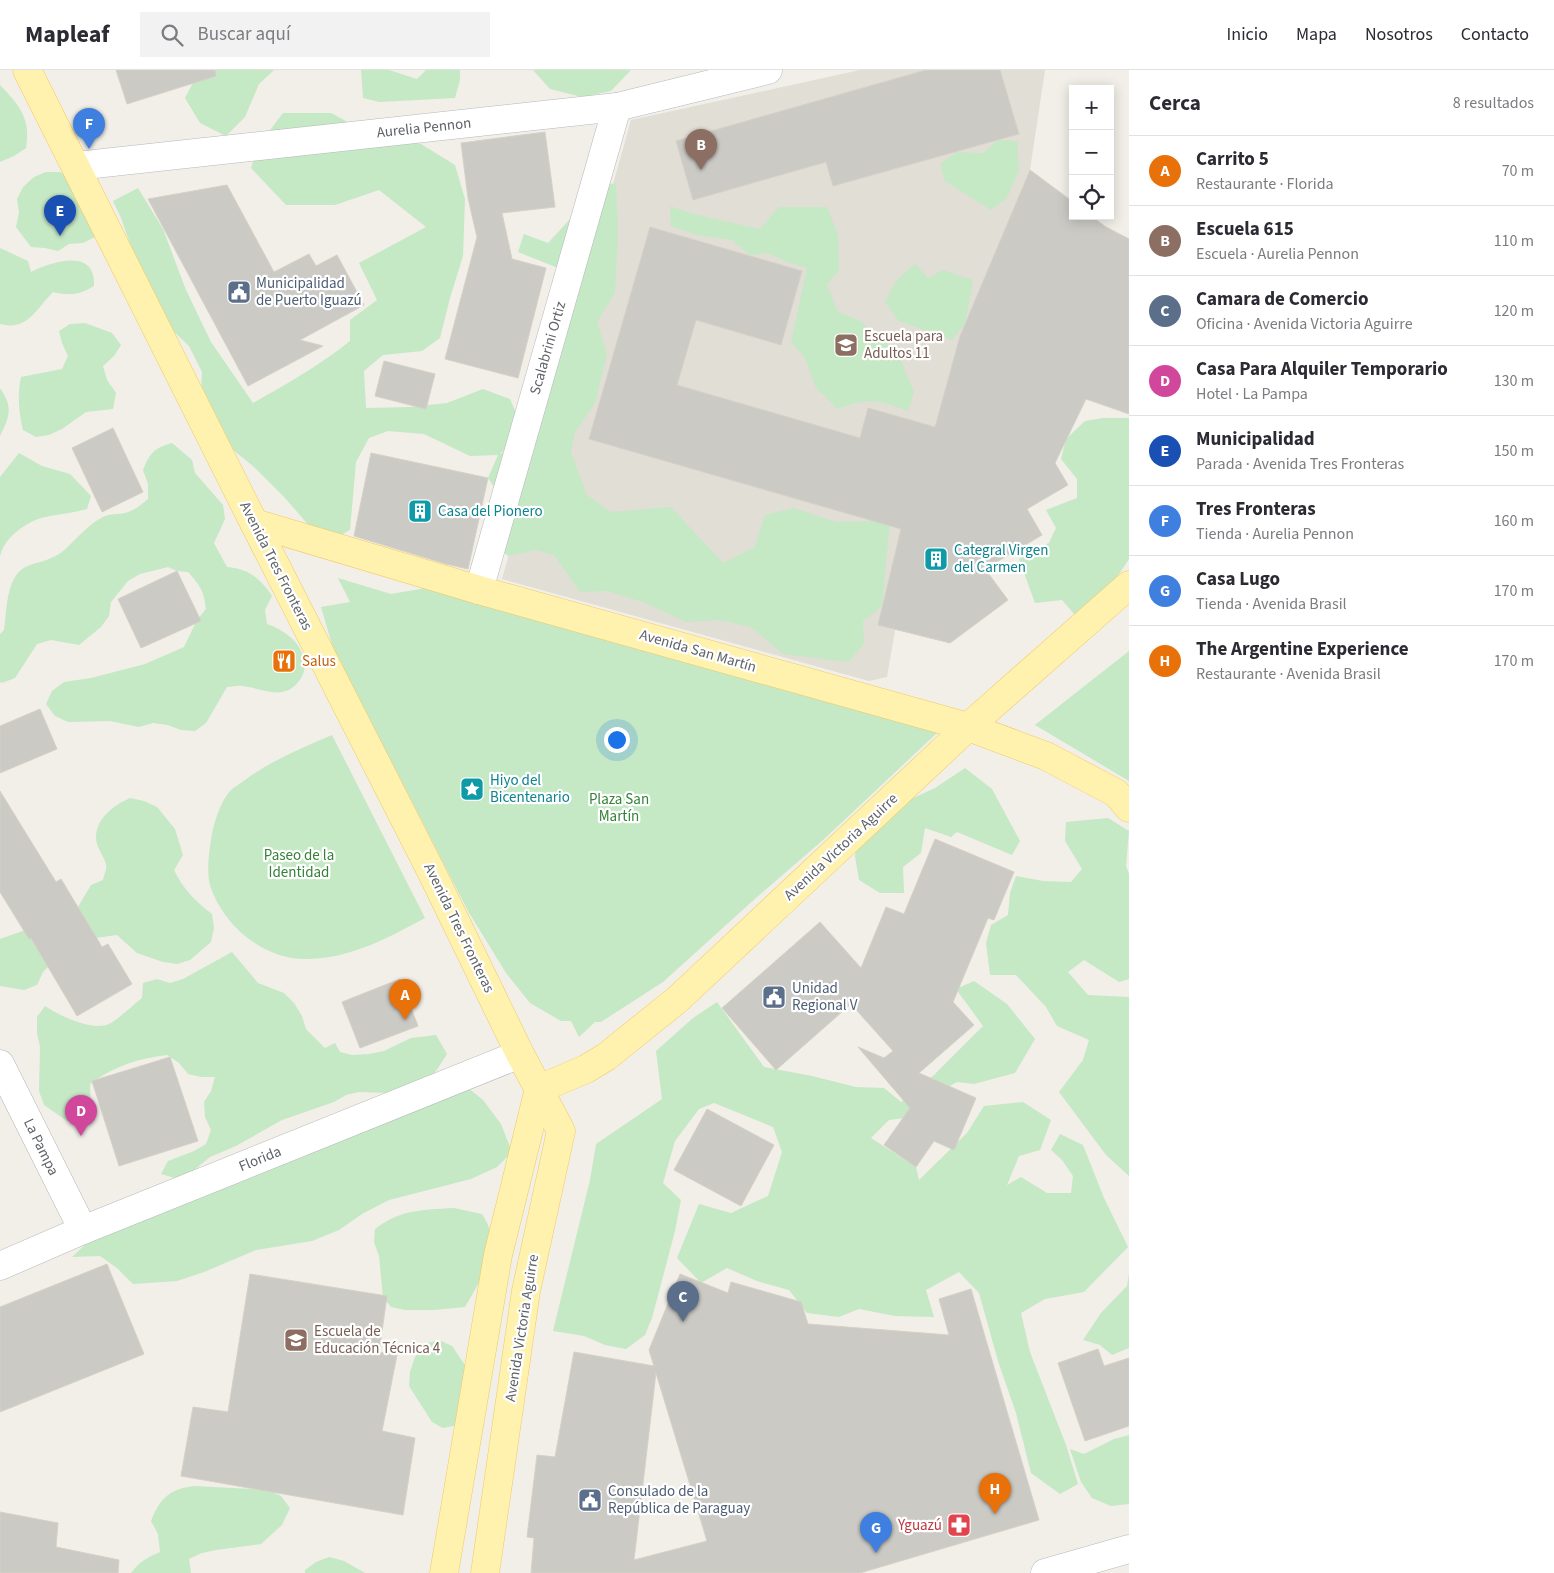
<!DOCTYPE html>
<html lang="es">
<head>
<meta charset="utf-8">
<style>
  :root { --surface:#fff; --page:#f2f2f3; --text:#2b2b33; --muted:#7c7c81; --line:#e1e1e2; --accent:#0f766e }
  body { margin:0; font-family:"Source Sans 3",sans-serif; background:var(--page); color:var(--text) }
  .controls { position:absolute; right:15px; top:15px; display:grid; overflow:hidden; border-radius:0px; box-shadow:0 2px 12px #0003 }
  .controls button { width:45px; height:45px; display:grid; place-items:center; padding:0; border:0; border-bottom:1px solid var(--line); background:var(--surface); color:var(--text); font:25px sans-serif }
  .you { position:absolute; left:616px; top:669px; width:18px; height:18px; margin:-12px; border:4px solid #fff; border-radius:50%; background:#1a73e8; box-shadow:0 0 0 8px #1a73e833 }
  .badge { display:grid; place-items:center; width:32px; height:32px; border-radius:50%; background:var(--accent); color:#fff; font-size:16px; font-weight:700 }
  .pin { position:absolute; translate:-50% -41px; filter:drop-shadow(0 1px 2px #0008) }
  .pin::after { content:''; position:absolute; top:26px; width:18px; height:15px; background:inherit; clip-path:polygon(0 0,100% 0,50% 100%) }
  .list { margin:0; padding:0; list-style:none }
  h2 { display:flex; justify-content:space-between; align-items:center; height:65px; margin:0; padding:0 20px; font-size:21px }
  h2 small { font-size:16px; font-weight:400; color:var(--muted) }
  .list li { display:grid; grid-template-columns:32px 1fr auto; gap:15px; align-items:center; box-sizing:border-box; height:70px; padding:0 20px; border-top:1px solid var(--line) }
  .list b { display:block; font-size:19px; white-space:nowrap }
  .list p { margin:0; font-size:16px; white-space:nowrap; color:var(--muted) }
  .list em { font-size:16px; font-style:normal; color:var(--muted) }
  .icon { flex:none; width:28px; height:28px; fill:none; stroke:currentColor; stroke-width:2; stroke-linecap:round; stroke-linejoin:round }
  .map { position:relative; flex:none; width:1129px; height:1503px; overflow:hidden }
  header { display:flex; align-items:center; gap:30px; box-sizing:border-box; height:70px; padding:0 25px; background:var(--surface); border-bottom:1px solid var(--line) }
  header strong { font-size:24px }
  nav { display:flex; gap:28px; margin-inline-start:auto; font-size:18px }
  .search { width:350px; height:45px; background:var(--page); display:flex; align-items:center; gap:12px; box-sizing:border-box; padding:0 18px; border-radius:0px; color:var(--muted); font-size:19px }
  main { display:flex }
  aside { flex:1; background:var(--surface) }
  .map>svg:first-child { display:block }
  .education { fill:#e1ded6 }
  .green { fill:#c5e8c5 }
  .building { fill:#cccac5; stroke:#d6d1c6; fill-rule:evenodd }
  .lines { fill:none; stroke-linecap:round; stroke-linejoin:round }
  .minor-casing { stroke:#b5b8bc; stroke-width:29 }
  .major-casing { stroke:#f2c960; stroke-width:29 }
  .minor { stroke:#fff; stroke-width:28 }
  .major { stroke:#fff2af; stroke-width:28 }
  .labels { text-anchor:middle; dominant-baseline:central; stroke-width:4.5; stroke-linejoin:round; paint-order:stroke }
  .street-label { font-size:15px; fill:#5f6368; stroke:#fff }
  .service-label { font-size:15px; fill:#4e5e75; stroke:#fff; text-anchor:start }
  .education-label { font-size:15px; fill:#785e54; stroke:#fff; text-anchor:start }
  .culture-label { font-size:15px; fill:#0d838f; stroke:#fff; text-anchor:start }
  .food-label { font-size:15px; fill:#c56008; stroke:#fff; text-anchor:start }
  .park-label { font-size:15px; fill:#348238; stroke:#fff }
  .health-label { font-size:15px; fill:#be3a42; stroke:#fff; text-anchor:end }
</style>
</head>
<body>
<header>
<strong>Mapleaf</strong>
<div class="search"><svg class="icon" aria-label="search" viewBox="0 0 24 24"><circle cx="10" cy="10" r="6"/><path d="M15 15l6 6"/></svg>Buscar aquí</div>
<nav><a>Inicio</a><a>Mapa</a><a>Nosotros</a><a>Contacto</a></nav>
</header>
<main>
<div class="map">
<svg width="1129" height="1503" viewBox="0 0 1129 1503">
  <rect width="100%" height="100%" fill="#f1efe8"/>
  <!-- education -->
  <polygon class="education" points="860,0 1045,0 1030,100 960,266 923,399 887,607 869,611 502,509 631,50"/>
  <!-- green -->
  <g class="green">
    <polygon points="192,0 274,0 259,14 245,47 226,66 200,53 185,28 194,11"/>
    <polygon points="361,0 389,0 417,9 426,0 460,0 460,10 455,28 379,32 363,28"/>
    <polygon points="631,0 611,21 582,27 550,19 533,0"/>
    <path d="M0,15C19,35 31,48 26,78L14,86L0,92Z"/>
    <path d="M283,43H331L370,64L421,74L455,95L465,129L463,186L450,228L440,268L422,281L383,285L364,301L366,338L410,337L447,333L483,319L510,329L524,362L500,384L529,373L531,338L526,306L558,198L518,182L524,164L548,173L572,147L594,117L616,113L618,163L615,223L597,252L607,284L595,333L575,362L571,382L587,425L611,442L671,437L723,493L755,477L765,445L794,438L836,452L890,451L882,536L863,551L864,574L848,592L783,584L751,557L720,550L686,552L643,532L607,521L580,522L554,485L535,480L508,486L487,466L504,432L488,408L498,385L470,386L424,364L388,361L369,368L356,392L350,460L325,474L285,428L254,397L221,370L200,345L202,302L189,276L161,249L145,216L121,148L113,131L138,118L163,159L186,220L211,272L253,333C287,314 320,295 350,271V250L377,230L359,193L426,157L379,120L335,135H286L251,98L258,76Z"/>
    <polygon points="998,70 1017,71 1019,100 1007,128 991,140 945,111 940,94 957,82 983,83"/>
    <polygon points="46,102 60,102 74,109 95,167 83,173 69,174 58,181 45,178 31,177 16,157 19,142 17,129 23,117 34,107"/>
    <path d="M670,136L693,144L760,159L779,137H827L838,165L839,200L827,215L838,242L859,250L898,282L914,323L908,341C878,330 868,327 838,339L816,318L805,288L791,272L807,198L788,192L768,183L750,185L732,170L697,165L671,156Z"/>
    <path d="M0,178L28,191L31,202C46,194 87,179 93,205C94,208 94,213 94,216C79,225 70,226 53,222C35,240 28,261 0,254Z"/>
    <polygon points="915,194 928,208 943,200 973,210 965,254 952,270 899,251 885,232 896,211"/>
    <path d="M85,253L112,263L121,275L114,286L103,296L107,310L116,323L113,339L86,342L62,359L49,365L36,367L23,360C19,343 17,325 21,307L62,299L68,286L62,273L59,261L70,254Z"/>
    <path d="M0,318C13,337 10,346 0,366Z"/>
    <polygon points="1103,348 1129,348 1129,489 1113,513 1075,545 1062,530 1035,533 1019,489 1049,473 1056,458 1046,440 1077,428 1077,409 1061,389 1066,369 1085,351"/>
    <path d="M172,373L192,390L195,403L223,435L225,449L214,473L227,497C249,499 260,508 272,526L265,540L267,554C281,559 296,568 302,583C306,593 306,602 299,611C283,632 263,618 242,616C237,615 232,617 227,617L206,653L195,661L181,660L168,655L153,653L139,657L110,651L68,652L55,646L46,634L52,621L64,612L91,608L145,594L184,577L197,550L206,539C204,521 200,515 188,502L177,501L168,497L140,504L128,511L111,532L109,546L101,557L79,575L51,570L37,574L15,608L2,613L0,612V564L4,560C7,539 6,502 30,495C42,491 51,490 62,482C75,471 87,455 103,447C111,443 118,445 125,443C135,440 141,435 148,429V414L143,400C150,383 154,378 172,373Z"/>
    <path d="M19,383L42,396L70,404L91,426L87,439C73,443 59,444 45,447C27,451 3,468 0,487V407Z"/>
    <polygon points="338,508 391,524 426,518 939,661 823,770 757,827 663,912 601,952 595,952 579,967 571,951 561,951 530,933 506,903 468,841 333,578 321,537 350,532"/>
    <polygon points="1129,581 1129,711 1035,655"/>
    <path d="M332,665L425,848C388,868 351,888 309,889C265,891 223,856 210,815C206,801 210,773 213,759C216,747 222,730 230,721C234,717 241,713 245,710C272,690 302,678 332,665Z"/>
    <polygon points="965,698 992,719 1020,771 1012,785 957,762 951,767 925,758 921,783 903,797 904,823 880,823 859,810 855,786 858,761 909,730 935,718"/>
    <path d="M130,728L144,731L157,737L175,759L183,785L174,800C183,819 195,831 212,844L214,858L211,872L190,890L177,894L163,892L137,883L117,865L88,869L53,892L43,902L37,915L24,920L0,916V869L31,858L78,837L91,815L103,810C104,805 107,799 106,794C104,786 96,777 96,768C96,748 114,735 130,728Z"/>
    <polygon points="1108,748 1129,761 1126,796 1129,804 1129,909 1119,912 1084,890 1068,902 1088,925 1129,927 1129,1106 1106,1085 1059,1022 1083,990 1089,970 1057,956 1046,937 1016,905 990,905 986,873 991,855 1008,845 1010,823 1016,806 1043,811 1071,812 1082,799 1065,771 1066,752"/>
    <path d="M232,882L258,913L284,923L294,933L302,946L306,959L325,978L335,973L340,982L352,985L369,984L384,981L411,968L436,965L447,984L436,1001L427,1011L388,1023L359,1022L346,1025L334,1032L282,1050L236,1076L210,1087L188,1105L175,1108L161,1104L168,1091L194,1081L206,1074L211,1060L205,1047L204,1032L211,1021L215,1007H201L188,1004L179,993L167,985C139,988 112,997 90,1014L91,1041L81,1050L67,1051L44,1035L39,1021L40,977L37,963V947L45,936C58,945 95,963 111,953C122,946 132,936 142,928L143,913L157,909L170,913L183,909Z"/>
    <polygon points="974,911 1007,934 1035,969 1015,1003 974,1014 957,1012 935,1024 912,1047 889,1050 871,1068 916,1097 919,1110 967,1063 984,1036 1023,1032 1051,1050 1040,1080 1019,1086 1007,1115 1021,1107 1047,1123 1071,1123 1073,1106 1062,1090 1051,1080 1060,1064 1083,1075 1104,1128 1128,1177 1084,1222 1045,1229 1021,1243 1030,1282 1066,1375 1078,1414 1060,1424 1031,1403 1016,1343 998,1291 979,1223 959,1202 926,1220 934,1247 895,1246 859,1239 839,1247 807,1243 789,1220 757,1211 727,1198 701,1213 677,1188 699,1134 731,1143 768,1126 782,1082 773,1057 714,1033 699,1039 675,1071 663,1113 681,1130 675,1161 652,1248 645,1265 626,1279 605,1275 584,1266 553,1261 590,1110 596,1074 662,1029 656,981 693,948 717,932 764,997 812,1006 856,1017 884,1018 901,1032 934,1005 983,956 956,919"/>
    <polygon points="463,1014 483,1030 501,1054 512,1082 497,1097 471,1109 389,1130 362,1144 339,1160 312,1171 256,1180 204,1202 177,1211 133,1214 117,1198 100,1186 72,1187 91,1169"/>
    <path d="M454,1138L482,1144C487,1152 491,1160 492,1170C493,1190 475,1220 465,1237L434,1240H405L391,1237L383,1227L379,1186L374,1172L375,1159C401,1139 423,1140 454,1138Z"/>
    <polygon points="1129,1204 1129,1278 1112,1285 1100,1275 1083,1270 1101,1243 1127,1216"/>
    <polygon points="439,1270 452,1276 469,1301 459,1355 443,1358 432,1352 409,1316 410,1302 415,1287 424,1274"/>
    <polygon points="1129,1365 1129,1434 1111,1436 1092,1428 1081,1412 1070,1379 1084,1384 1114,1369"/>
    <path d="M194,1416L268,1420L281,1426L290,1438L282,1455L261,1474L216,1480L202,1483L189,1489L191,1503H131C139,1492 148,1487 160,1482L158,1464L151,1451C160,1428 170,1419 194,1416Z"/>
    <polygon points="329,1487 344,1491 365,1503 305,1503 305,1500 316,1492"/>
  </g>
  <!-- building -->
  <g class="building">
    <polygon points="116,0 215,0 216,6 127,34"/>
    <polygon points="926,0 1000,0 1019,64 833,116 826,92 693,130 676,71"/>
    <polygon points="545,62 555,137 502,143 512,189 546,198 518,308 445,289 477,167 468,128 461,73"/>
    <polygon points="1030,100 1073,132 1073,146 1091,146 1106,157 1129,169 1129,344 1086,329 1055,393 1068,415 1027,439 1042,465 985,499 1008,530 950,573 878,555 901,459 589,369 650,157 802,201 781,275 696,250 677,315 860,368 868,338 935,357 960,266"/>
    <polygon points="227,115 274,202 309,184 316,196 337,185 364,235 300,270 323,276 248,316 148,129"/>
    <polygon points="384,291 435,304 426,339 375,326"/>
    <polygon points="113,358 143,422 102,442 72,378"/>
    <polygon points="371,383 488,408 468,499 446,494 354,466"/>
    <polygon points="177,501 201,551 141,578 118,529"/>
    <polygon points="40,639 57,679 0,703 0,656"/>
    <polygon points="0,721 56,812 61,809 102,877 108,874 132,914 77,946 31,868 29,869 0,822"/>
    <polygon points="935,769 1014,802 994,850 988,848 953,932 974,955 919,1003 976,1028 954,1080 934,1071 916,1097 884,1075 910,1038 858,977 884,988 893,981 851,934 776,1000 722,938 820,852 861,898 886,837 904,844"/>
    <polygon points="400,909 418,956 360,978 342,932"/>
    <polygon points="170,987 198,1071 119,1096 92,1011"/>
    <polygon points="707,1039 774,1075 741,1136 674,1100"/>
    <polygon points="107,1194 144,1284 0,1342 0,1237"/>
    <polygon points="250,1204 387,1226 379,1282 397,1285 382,1361 415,1368 403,1445 181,1406 193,1337 228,1342"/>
    <path d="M680,1204L728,1223L731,1212L801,1232L808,1254L949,1265L939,1229L971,1219L1039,1450L860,1503H531L534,1468L527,1467L537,1385L555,1387L574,1282L654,1296L649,1280ZM656,1303L707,1471L634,1490Z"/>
    <polygon points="1098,1279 1104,1296 1129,1288 1129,1356 1085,1371 1058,1293"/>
    <polygon points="0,1442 58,1453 56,1477 119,1490 118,1503 0,1503"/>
  </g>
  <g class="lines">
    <!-- minor casing -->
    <g class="minor-casing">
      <g id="minor">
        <polyline points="76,96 617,37 768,0"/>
        <polyline points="479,520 617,37"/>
        <polyline points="0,994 83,1160"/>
        <polyline points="0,1196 83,1160 520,984"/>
        <polyline points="1045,1503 1129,1479"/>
      </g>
    </g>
    <!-- major casing -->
    <g class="major-casing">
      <g id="major">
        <polyline points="27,0 254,453 431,801 520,984 561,1061 526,1221 485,1503"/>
        <polyline points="254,453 479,520 968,657 1046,686 1116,723 1129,738"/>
        <polyline points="539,1019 586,999 606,987 678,929 968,657 1129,515"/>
        <polyline points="444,1503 498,1185 539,1019"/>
      </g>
    </g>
    <!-- minor -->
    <use href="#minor" class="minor"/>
    <!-- major -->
    <use href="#major" class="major"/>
  </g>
  <!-- icons -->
  <defs>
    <g id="civic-square" transform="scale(1.25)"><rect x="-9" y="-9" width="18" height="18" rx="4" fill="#5c6f8a" stroke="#fff"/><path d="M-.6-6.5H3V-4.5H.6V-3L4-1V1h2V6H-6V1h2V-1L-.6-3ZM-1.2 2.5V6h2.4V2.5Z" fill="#fff"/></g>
    <g id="school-square" transform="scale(1.25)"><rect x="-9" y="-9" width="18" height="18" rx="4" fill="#8d6e63" stroke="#fff"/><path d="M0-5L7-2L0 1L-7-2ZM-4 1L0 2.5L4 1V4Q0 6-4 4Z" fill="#fff"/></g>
    <g id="building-square" transform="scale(1.25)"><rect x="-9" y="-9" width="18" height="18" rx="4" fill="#0f9aa8" stroke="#fff"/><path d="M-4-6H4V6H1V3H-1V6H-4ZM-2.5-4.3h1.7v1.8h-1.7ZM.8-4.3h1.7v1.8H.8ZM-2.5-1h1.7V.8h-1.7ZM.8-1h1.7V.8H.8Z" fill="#fff"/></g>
    <g id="restaurant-square" transform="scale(1.25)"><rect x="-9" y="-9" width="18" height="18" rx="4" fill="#e8710a" stroke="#fff"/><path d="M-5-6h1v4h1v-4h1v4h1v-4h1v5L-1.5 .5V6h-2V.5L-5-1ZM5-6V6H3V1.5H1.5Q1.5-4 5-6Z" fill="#fff"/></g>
    <g id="sight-square" transform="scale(1.25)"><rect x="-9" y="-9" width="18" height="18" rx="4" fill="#0f9aa8" stroke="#fff"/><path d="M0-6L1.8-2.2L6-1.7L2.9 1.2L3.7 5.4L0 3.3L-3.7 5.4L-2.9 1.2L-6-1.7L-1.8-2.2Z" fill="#fff"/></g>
    <g id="pharmacy-square" transform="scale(1.25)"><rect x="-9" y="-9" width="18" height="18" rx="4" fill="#e0444e" stroke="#fff"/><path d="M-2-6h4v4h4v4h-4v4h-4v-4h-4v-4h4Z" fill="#fff"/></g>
  </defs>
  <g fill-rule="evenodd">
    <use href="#civic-square" x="239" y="222"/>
    <use href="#school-square" x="846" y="275"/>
    <use href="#building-square" x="420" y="441"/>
    <use href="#building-square" x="936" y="489"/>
    <use href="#restaurant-square" x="284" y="591"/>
    <use href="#sight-square" x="472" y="719"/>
    <use href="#civic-square" x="774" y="927"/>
    <use href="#school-square" x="296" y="1270"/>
    <use href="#civic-square" x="590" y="1430"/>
    <use href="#pharmacy-square" x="959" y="1455"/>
  </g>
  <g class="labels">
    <!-- street labels -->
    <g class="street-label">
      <text transform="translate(424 58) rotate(-6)">Aurelia Pennon</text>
      <text transform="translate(548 278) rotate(-74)">Scalabrini Ortiz</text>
      <text transform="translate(276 496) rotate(63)">Avenida Tres Fronteras</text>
      <text transform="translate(698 581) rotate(16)">Avenida San Martín</text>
      <text transform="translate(841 777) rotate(-43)">Avenida Victoria Aguirre</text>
      <text transform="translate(459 858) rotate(64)">Avenida Tres Fronteras</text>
      <text transform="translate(41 1077) rotate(64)">La Pampa</text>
      <text transform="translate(260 1089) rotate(-22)">Florida</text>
      <text transform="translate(522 1258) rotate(-81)">Avenida Victoria Aguirre</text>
    </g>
    <!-- service labels -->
    <g class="service-label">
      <text x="256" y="213">Municipalidad<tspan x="256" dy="17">de Puerto Iguazú</tspan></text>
      <text x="792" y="918">Unidad<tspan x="792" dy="17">Regional V</tspan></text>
      <text x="608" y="1421">Consulado de la<tspan x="608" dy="17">República de Paraguay</tspan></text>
    </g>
    <!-- education labels -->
    <g class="education-label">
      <text x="864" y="266">Escuela para<tspan x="864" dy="17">Adultos 11</tspan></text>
      <text x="314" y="1261">Escuela de<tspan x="314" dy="17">Educación Técnica 4</tspan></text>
    </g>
    <!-- culture labels -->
    <g class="culture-label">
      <text x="438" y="441">Casa del Pionero</text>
      <text x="954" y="480">Categral Virgen<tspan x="954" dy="17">del Carmen</tspan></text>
      <text x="490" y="710">Hiyo del<tspan x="490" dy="17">Bicentenario</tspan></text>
    </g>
    <!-- food labels -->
    <g class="food-label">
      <text x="302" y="591">Salus</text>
    </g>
    <!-- park labels -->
    <g class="park-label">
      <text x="619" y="729">Plaza San<tspan x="619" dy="17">Martín</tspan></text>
      <text x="299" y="785">Paseo de la<tspan x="299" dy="17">Identidad</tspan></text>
    </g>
    <!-- health labels -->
    <g class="health-label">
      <text x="942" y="1455">Yguazú</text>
    </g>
  </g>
</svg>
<div class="controls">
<button>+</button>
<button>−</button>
<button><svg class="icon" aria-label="locate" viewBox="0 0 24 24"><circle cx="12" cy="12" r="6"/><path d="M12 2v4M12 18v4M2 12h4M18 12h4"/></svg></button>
</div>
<div class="you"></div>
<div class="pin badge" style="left:405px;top:950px;background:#e8710a">A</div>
<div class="pin badge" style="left:701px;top:100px;background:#8d6e63">B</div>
<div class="pin badge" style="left:683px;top:1252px;background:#5c6f8a">C</div>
<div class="pin badge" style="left:81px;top:1066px;background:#d1479c">D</div>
<div class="pin badge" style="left:60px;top:166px;background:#1a4fb4">E</div>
<div class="pin badge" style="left:89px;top:79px;background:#3f7fe0">F</div>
<div class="pin badge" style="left:876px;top:1483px;background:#3f7fe0">G</div>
<div class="pin badge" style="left:995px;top:1444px;background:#e8710a">H</div>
</div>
<aside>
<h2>Cerca<small>8 resultados</small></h2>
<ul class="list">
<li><span class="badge" style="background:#e8710a">A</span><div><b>Carrito 5</b><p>Restaurante · Florida</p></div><em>70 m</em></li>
<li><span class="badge" style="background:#8d6e63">B</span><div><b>Escuela 615</b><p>Escuela · Aurelia Pennon</p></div><em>110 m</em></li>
<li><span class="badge" style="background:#5c6f8a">C</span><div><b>Camara de Comercio</b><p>Oficina · Avenida Victoria Aguirre</p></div><em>120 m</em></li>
<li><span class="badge" style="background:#d1479c">D</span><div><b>Casa Para Alquiler Temporario</b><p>Hotel · La Pampa</p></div><em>130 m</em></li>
<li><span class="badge" style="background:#1a4fb4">E</span><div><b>Municipalidad</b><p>Parada · Avenida Tres Fronteras</p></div><em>150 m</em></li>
<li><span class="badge" style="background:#3f7fe0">F</span><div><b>Tres Fronteras</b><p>Tienda · Aurelia Pennon</p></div><em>160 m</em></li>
<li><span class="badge" style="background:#3f7fe0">G</span><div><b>Casa Lugo</b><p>Tienda · Avenida Brasil</p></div><em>170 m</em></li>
<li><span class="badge" style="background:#e8710a">H</span><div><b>The Argentine Experience</b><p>Restaurante · Avenida Brasil</p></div><em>170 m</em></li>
</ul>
</aside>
</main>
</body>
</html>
